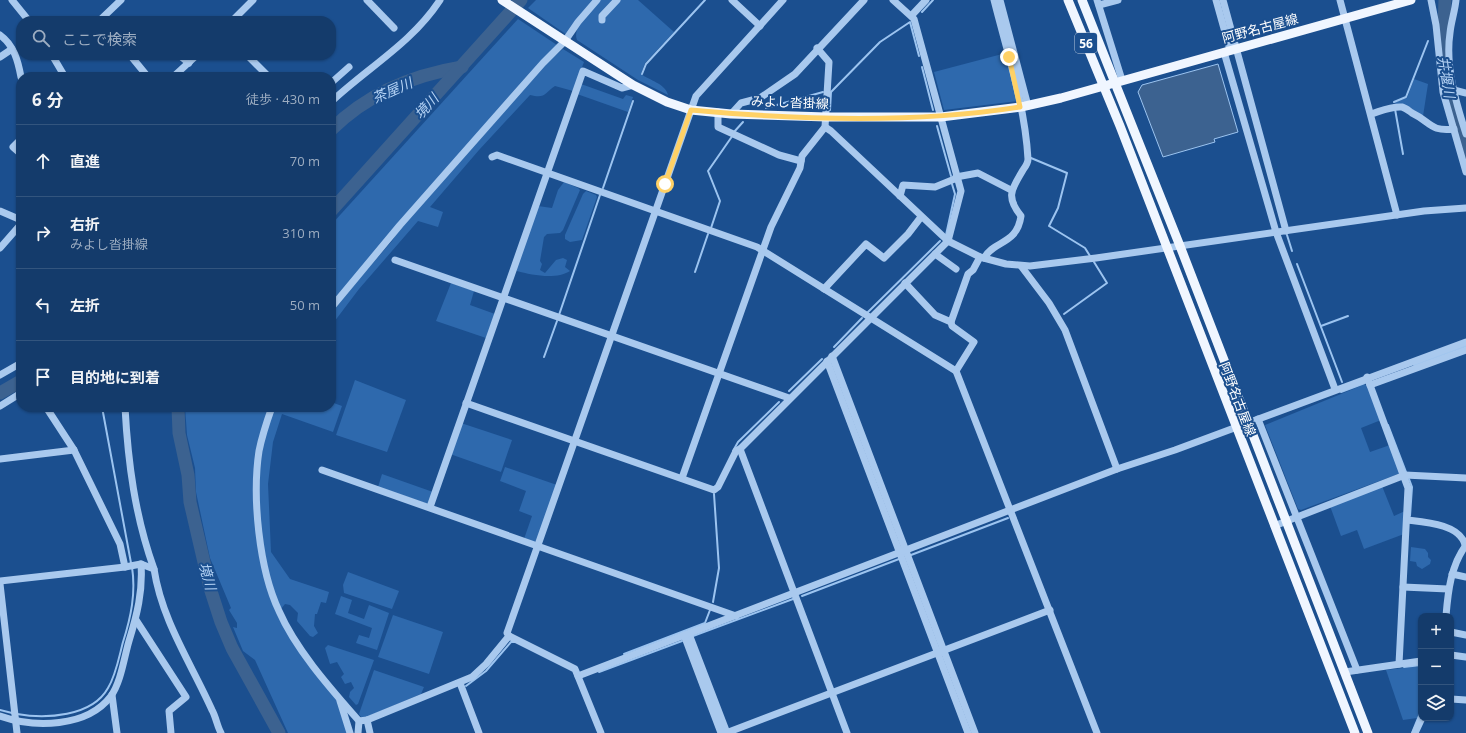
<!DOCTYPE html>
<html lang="ja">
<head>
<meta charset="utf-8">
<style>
  :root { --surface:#143b6b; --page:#1d4271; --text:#f1f3f6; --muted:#9dadc1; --line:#33557e }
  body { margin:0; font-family:"Open Sans","Noto Sans JP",sans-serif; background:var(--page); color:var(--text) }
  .controls { position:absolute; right:12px; bottom:12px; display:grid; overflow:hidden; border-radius:8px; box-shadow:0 1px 3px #0004 }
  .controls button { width:36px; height:36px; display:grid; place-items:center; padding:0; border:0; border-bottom:1px solid var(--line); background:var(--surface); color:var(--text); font:20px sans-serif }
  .stop { position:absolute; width:12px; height:12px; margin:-9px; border:3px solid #ffd166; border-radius:50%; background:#fff }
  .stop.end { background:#ffd166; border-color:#fff; box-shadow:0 1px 4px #0008 }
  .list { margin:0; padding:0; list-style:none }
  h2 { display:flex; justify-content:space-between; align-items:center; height:52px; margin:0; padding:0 16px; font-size:17px }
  h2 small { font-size:13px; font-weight:400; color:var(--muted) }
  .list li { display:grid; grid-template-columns:26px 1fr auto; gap:12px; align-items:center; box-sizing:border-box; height:72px; padding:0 16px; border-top:1px solid var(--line) }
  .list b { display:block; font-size:15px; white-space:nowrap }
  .list p { margin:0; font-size:13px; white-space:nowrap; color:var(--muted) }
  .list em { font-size:13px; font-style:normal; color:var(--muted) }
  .icon { flex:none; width:22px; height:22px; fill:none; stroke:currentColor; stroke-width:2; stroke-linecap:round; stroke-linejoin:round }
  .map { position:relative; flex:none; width:1466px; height:733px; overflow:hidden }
  .search { position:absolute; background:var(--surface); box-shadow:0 1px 3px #0004; left:16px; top:16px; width:320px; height:44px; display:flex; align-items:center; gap:10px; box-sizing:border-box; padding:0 14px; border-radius:16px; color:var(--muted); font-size:15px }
  .panel { position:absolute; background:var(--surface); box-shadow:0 1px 3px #0004; left:16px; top:72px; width:320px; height:340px; border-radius:16px }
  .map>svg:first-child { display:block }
  .green { fill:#2e69ad }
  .water { fill:#3c6290; stroke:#9cc4f0 }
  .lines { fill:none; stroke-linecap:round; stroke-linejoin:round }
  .stream { stroke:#9cc4f0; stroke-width:2 }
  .river { stroke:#3c6290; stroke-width:13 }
  .minor { stroke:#a9c9ee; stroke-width:7 }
  .major { stroke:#f0f6ff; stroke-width:9 }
  .route { stroke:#ffd166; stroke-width:5 }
  .labels { text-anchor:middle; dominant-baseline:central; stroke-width:4; stroke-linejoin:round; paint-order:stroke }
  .shield { fill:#1b4f8f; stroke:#bbcadd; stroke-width:1 }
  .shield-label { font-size:12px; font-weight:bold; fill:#fff }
  .street-label { font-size:13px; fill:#fff; stroke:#1b4f8f }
  .water-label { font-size:14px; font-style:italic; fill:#b5d3f5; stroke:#1b4f8f }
</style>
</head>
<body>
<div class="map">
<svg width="1466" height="733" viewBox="0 0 1466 733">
  <rect width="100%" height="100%" fill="#1b4f8f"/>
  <!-- green -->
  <g class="green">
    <polygon points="536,0 595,0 567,35 528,8"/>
    <path d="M600,0H615L604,17L620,0H638L674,32L645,63L641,74C649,80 666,84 668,95L638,80L577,40C572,26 591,9 600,0Z"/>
    <polygon points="518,19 557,45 331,304 331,225"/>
    <path d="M563,49L584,62L573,91L555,86C544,93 546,99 530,95L479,150L430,207L443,212L438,227L418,221L359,289L331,326V311L392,241L398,231L543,66Z"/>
    <polygon points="1006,53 1018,101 944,110 934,72"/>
    <polygon points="1414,79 1428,84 1423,116 1396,105 1395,102 1407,98"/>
    <polygon points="581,84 623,99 626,95 633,97 628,112 577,94"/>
    <path d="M564,182L578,188L580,190L563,230L560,233L547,234L544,237L540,261L542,264L540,270L545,273L556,260L563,258L567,260L565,267L570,271C556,280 532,275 517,271L516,269L538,206L552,208L558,190Z"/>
    <polygon points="586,191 596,195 597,197 582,240 570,242 565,239 565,235 583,194"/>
    <polygon points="451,283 474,291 470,305 495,314 486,338 436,321"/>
    <polygon points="355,380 406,400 387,452 336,435"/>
    <polygon points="1363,385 1367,385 1381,420 1361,428 1370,452 1390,445 1401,473 1301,510 1298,509 1265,425"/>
    <path d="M331,402L342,406L333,432L282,414L273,442L268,484L271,552L290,579L329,592L326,603L321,602L317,614H315L314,626L318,633L313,637L310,636L297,621L298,613L290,605L285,604L281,609C259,565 255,500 262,452C264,437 270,421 274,407H331Z"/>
    <polygon points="185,407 269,407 255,495 274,608 336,697 348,733 288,733 255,660 243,651 233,627 237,628 237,623 229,610 231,608 210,558 196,492 195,468 187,435"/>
    <polygon points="461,423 512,440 501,472 450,454"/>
    <polygon points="505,467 557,485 537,541 534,542 524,539 532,516 519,511 526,491 500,481"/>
    <polygon points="382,474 433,492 428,504 378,487"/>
    <polygon points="1382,486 1394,516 1405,511 1404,534 1364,549 1357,530 1341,536 1330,506"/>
    <polygon points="1411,547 1425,549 1428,553 1428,557 1431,560 1430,564 1422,569 1417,566 1416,562 1410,561"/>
    <polygon points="348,572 399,591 392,609 344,593 343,585"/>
    <polygon points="341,596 352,600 348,613 364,619 369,605 389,613 377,650 356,643 359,635 369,638 372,628 335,614"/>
    <polygon points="393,615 443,632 429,674 378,657"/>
    <polygon points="328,645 374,660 358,704 356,705 349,697 350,692 354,688 351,682 345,684 341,677 344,674 337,662 330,664 325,648"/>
    <polygon points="1421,666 1421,708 1417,718 1403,720 1386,670"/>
    <polygon points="374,670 424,687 421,694 364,718 361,717 359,714"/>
  </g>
  <!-- water -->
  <polygon class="water" points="1218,64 1238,132 1214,139 1215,142 1163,157 1138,92 1142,85"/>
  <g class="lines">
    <!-- stream -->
    <g class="stream">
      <polyline points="922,12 933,0"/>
      <polyline points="922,67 933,110"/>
      <polyline points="642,74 646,64 705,0"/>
      <polyline points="1394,102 1406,97 1428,41"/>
      <polyline points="766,108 823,92"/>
      <polyline points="1395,109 1403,154"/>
      <polyline points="830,110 831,92 880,42 910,22 919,56"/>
      <polyline points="937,126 951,176"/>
      <polyline points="734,132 743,122"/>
      <polyline points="1031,158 1067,173 1058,208 1049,226 1085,248 1090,256"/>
      <polyline points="603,188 633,101"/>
      <polyline points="711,228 720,201 708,171 733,135"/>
      <polyline points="946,235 955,194 952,184"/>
      <polyline points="1287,235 1292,251"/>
      <polyline points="1297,264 1342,382"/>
      <polyline points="695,272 708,234"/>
      <polyline points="868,312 940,241"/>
      <polyline points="1064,314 1107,283 1094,262"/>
      <polyline points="559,315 600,195"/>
      <polyline points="1321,326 1348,316"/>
      <polyline points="834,347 862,318"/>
      <polyline points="544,357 557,321"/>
      <polyline points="1414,365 1466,346"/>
      <polyline points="789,391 822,359"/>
      <polyline points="1341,392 1365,383"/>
      <polyline points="102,407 131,563"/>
      <polyline points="1388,425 1406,472"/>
      <polyline points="733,451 738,442 779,402"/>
      <polyline points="1409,479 1412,487 1410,516"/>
      <polyline points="911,555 1008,518"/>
      <polyline points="802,596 899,559"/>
      <polyline points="713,602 719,568 714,494"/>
      <polyline points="693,636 793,599"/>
      <polyline points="624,654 705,623 710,610"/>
      <polyline points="1404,667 1421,665"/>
      <polyline points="599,672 682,641"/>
      <polyline points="466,686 486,671 511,642 515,642"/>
      <polyline points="0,710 12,713"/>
      <path d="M17,714C45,719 92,717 108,688C116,675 119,657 123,642C131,617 136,593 132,567"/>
      <polyline points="1412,733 1421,711"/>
    </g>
    <!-- river -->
    <g class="river">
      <polyline points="1445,0 1443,49 1449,95 1466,153"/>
      <path d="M331,130C366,95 413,75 462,67"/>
      <polyline points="331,211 521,0"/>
      <polyline points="0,393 21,381"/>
      <polyline points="178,407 179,433 188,475 190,502 210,588 221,622 232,648 279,733"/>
    </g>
    <!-- minor -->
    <g class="minor">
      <polyline points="12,0 29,21"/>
      <polyline points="367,0 394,28"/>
      <polyline points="732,0 760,26"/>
      <polyline points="1000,0 1028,106"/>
      <polyline points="1097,0 1122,80"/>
      <polyline points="1216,0 1230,50"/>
      <polyline points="1223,0 1286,231"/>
      <polyline points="1340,0 1397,215"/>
      <polyline points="1431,0 1436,25 1443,92 1466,172"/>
      <path d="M1456,0C1455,11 1451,22 1450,33C1445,66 1456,103 1466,134"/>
      <polyline points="1099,5 1118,0"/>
      <polyline points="912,15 926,0"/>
      <polyline points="602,20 602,16 617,0"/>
      <polyline points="99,21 121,0"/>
      <polyline points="232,21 253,0"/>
      <path d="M0,35C14,45 18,61 21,77"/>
      <polyline points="1224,52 1276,232 1335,389"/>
      <polyline points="52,55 65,77"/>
      <polyline points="130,55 148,77"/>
      <polyline points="179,55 189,63"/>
      <polyline points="247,55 269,77"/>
      <polyline points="0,57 12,49"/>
      <polyline points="173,77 197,55"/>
      <polyline points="331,83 349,67"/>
      <polyline points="1454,90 1466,93"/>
      <path d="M331,102C367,68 412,43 440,0"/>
      <polyline points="718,112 718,127 779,155 801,161"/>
      <polyline points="731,114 741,103 760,98 795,74 864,0"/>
      <path d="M1371,114C1381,111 1391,106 1402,107C1406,108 1409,111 1412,113C1431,122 1430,132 1454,129"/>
      <polyline points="825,127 831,131 948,241 980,257 1006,264 1030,266 1096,258 1424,211 1466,208"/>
      <polyline points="21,139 13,147 21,154"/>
      <polyline points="492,157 497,155 757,247 956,371 1097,733"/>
      <polyline points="956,177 978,173 1011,190"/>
      <polyline points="900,196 903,185 935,187 957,178"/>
      <polyline points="0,211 21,220"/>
      <polyline points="0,248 21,224"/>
      <polyline points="935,254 956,269"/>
      <path d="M984,258C994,240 1017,245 1021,216C1005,196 1012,189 1023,170C1026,166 1028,163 1028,159C1025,105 1007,52 994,0"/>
      <polyline points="395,260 789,398"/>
      <polyline points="1021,266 1049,303 1065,330 1117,469"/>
      <polyline points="905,283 935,315 951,322"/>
      <polyline points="824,289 866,244 884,258 908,234 921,217"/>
      <polyline points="331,308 400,225 543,63 565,41 578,22 597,0"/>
      <polyline points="832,356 975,733"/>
      <polyline points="827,361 968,733"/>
      <polyline points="956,371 974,342 952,326 951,322 968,274 973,270 980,257"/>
      <polyline points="0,375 21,363"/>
      <polyline points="1367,377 1408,488 1399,664"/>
      <polyline points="1370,385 1466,350"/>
      <polyline points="466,403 714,490 718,487 736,451 740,449"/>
      <polyline points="0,406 21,393"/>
      <polyline points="46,407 74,450 120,544 125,567"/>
      <path d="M125,407C128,463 135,516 154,569"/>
      <path d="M272,407C267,421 262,436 259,451C252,497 259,569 279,611C296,650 331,689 359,721L358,733"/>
      <polyline points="1258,419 1357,670"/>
      <polyline points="0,459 74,450"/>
      <polyline points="322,470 736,616"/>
      <polyline points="682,478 771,227 800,168 802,156 825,127 829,62 817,48"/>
      <polyline points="430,507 583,71 622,88 633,85"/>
      <path d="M1407,520C1424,522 1460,524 1465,545"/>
      <polyline points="1274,526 1405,475 1466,478"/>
      <polyline points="1452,574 1466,577"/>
      <path d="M0,581L125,567L141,564L154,569C162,621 191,663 212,710C216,717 217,726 221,733"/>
      <polyline points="0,584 17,733"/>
      <polyline points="1403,587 1448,589"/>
      <path d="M1446,616C1448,591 1451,565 1466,545"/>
      <polyline points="136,620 186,697 169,711 171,733"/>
      <polyline points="1451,632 1466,635"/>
      <polyline points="689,634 727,733"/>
      <polyline points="684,635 721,733"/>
      <polyline points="509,636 575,669 601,733"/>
      <polyline points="1451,655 1466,657"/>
      <polyline points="1345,672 1421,661"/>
      <polyline points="578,676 1117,469 1175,450 1466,342"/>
      <polyline points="460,683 479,733"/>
      <polyline points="112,695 117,733"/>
      <polyline points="1451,699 1466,700"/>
      <polyline points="340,701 350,733"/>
      <path d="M0,716C34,728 87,728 111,696C121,682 124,658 129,641C137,615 143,591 141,564"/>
      <polyline points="367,720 370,733"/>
      <polyline points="359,721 367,720 472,677 486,664 509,636 507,633 696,96 783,0"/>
      <polyline points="726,733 1050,610"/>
      <polyline points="847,733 740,449 948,241 961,191 914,19 893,0"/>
      <polyline points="1415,733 1422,718"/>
    </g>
    <!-- major -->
    <g class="major">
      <polyline points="502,0 633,85 667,102 691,110 731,114 827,117 941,117 1021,107 1061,98 1411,0"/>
      <polyline points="1068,0 1120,126 1355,733"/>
      <polyline points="1082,0 1180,246 1368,733"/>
    </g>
  </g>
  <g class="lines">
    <!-- route -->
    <path class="route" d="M665,184L691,110C798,120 915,124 1020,107L1009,57"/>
  </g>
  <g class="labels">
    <!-- shield labels -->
    <rect class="shield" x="1075" y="33" width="22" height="20" rx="3"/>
    <g class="shield-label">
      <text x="1086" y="43">56</text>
    </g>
    <!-- street labels -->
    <g class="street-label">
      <text transform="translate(1260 28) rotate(-15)">阿野名古屋線</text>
      <text transform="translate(790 102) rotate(2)">みよし沓掛線</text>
      <text transform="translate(1238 399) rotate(69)">阿野名古屋線</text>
    </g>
    <!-- water labels -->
    <g class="water-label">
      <text transform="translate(1447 77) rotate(81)">井堰川</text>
      <text transform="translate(392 90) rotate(-24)">茶屋川</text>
      <text transform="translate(426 106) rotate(-48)">境川</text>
      <text transform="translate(208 576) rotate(75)">境川</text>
    </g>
  </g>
</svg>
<div class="controls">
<button>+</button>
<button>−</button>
<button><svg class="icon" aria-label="layers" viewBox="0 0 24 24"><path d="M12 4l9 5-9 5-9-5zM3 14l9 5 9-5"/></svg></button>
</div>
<div class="stop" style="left:665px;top:184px"></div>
<div class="stop end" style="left:1009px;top:57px"></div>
<div class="search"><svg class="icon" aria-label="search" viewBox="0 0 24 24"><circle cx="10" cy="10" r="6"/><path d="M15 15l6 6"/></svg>ここで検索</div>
<section class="panel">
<h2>6 分<small>徒歩 · 430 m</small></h2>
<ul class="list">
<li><svg class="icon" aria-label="ahead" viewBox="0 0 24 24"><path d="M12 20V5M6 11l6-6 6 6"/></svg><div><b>直進</b></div><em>70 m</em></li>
<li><svg class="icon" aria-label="right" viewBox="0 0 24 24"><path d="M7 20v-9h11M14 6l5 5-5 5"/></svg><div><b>右折</b><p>みよし沓掛線</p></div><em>310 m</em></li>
<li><svg class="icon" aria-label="left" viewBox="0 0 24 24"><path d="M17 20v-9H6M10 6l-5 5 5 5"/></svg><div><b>左折</b></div><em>50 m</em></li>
<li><svg class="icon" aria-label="arrive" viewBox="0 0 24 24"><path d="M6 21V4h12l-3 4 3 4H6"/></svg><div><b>目的地に到着</b></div></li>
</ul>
</section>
</div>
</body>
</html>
